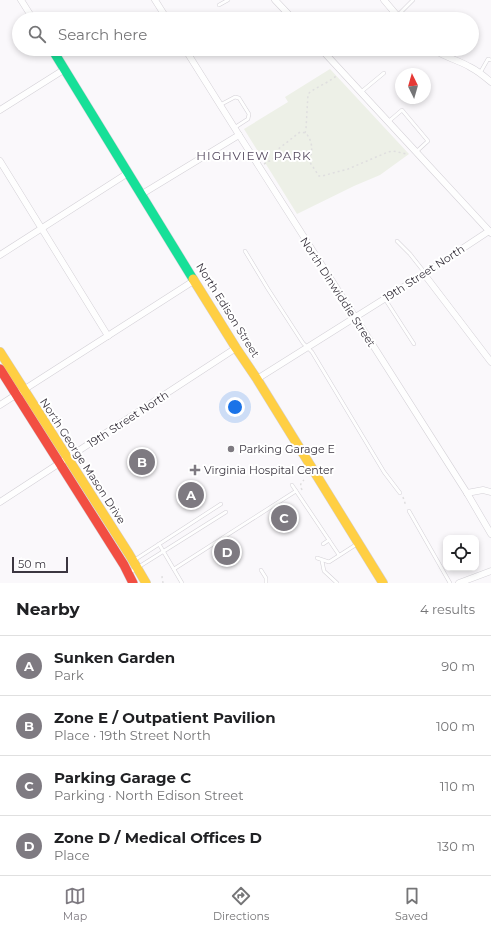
<!DOCTYPE html>
<html lang="en">
<head>
<meta charset="utf-8">
<style>
  :root { --surface:#fff; --page:#f6f6f6; --text:#202124; --muted:#757577; --line:#e0e0e0; --accent:#7e7a81 }
  body { margin:0; font-family:Montserrat,sans-serif; background:var(--page); color:var(--text) }
  .controls { position:absolute; right:12px; bottom:12px; display:grid; overflow:hidden; border-radius:8px; box-shadow:0 2px 6px #0003 }
  .controls button { width:36px; height:36px; display:grid; place-items:center; padding:0; border:0; border-bottom:1px solid var(--line); background:var(--surface); color:var(--text); font:20px sans-serif }
  .compass { position:absolute; left:395px; top:68px; width:36px; height:36px; border-radius:50%; background:var(--surface); box-shadow:0 2px 6px #0003; rotate:355deg }
  .scale { position:absolute; left:12px; bottom:10px; width:56px; box-sizing:border-box; padding-left:4px; border:2px solid #3b3640; border-top:0; font-size:11px; line-height:14px; white-space:nowrap; color:#3b3640; -webkit-text-stroke:3px #fff; paint-order:stroke }
  .you { position:absolute; left:235px; top:407px; width:14px; height:14px; margin:-10px; border:3px solid #fff; border-radius:50%; background:#1a73e8; box-shadow:0 0 0 6px #1a73e833 }
  .badge { display:grid; place-items:center; width:26px; height:26px; border-radius:50%; background:var(--accent); color:#fff; font-size:13px; font-weight:700 }
  .pin { position:absolute; translate:-50% -50%; border:2px solid #fff; box-shadow:0 1px 4px #0006 }
  .list { margin:0; padding:0; list-style:none }
  h2 { display:flex; justify-content:space-between; align-items:center; height:52px; margin:0; padding:0 16px; font-size:17px }
  h2 small { font-size:13px; font-weight:400; color:var(--muted) }
  .list li { display:grid; grid-template-columns:26px 1fr auto; gap:12px; align-items:center; box-sizing:border-box; height:60px; padding:0 16px; border-top:1px solid var(--line) }
  .list b { display:block; font-size:15px; white-space:nowrap }
  .list p { margin:0; font-size:13px; white-space:nowrap; color:var(--muted) }
  .list em { font-size:13px; font-style:normal; color:var(--muted) }
  .icon { flex:none; width:22px; height:22px; fill:none; stroke:currentColor; stroke-width:2; stroke-linecap:round; stroke-linejoin:round }
  .map { position:relative; flex:none; width:491px; height:583px; overflow:hidden }
  .search { position:absolute; background:var(--surface); box-shadow:0 2px 6px #0003; left:12px; right:12px; top:12px; height:44px; display:flex; align-items:center; gap:10px; box-sizing:border-box; padding:0 14px; border-radius:22px; color:var(--muted); font-size:15px }
  .sheet { height:292px; background:var(--surface) }
  nav { display:flex; justify-content:space-around; align-items:center; box-sizing:border-box; height:56px; border-top:1px solid var(--line); background:var(--surface); font-size:11px; color:var(--muted) }
  nav a { display:grid; justify-items:center; gap:2px }
  nav .on { color:var(--accent) }
  .map>svg:first-child { display:block }
  .green { fill:#edf0e7 }
  .lines { fill:none; stroke-linecap:round; stroke-linejoin:round }
  .lane-casing { stroke:#d4d1d7; stroke-width:4 }
  .street-casing { stroke:#d4d1d7; stroke-width:7 }
  .fast-casing { stroke:#d4d1d7; stroke-width:10 }
  .slow-casing { stroke:#d4d1d7; stroke-width:10 }
  .jam-casing { stroke:#d4d1d7; stroke-width:10 }
  .path { stroke:#dfdedf; stroke-width:1.5; stroke-dasharray:2 3; stroke-linecap:butt }
  .lane { stroke:#fefefe; stroke-width:3 }
  .street { stroke:#fefefe; stroke-width:6 }
  .fast { stroke:#16e098; stroke-width:9 }
  .slow { stroke:#ffcf43; stroke-width:9 }
  .jam { stroke:#f24e42; stroke-width:9 }
  .poi-dot { fill:#7e7a81; stroke:#fff; stroke-width:1.5 }
  .labels { text-anchor:middle; dominant-baseline:central; stroke-width:4; stroke-linejoin:round; paint-order:stroke }
  .street-label { font-size:11px; fill:#3b3640; stroke:#fff }
  .poi-label { font-size:11px; fill:#3b3640; stroke:#fff; text-anchor:start }
  .neighbourhood-label { font-size:12px; letter-spacing:1px; fill:#53485d; stroke:#fff }
</style>
</head>
<body>
<div class="map">
<svg width="491" height="583" viewBox="0 0 491 583">
  <rect width="100%" height="100%" fill="#faf8fb"/>
  <!-- green -->
  <polygon class="green" points="330,69 409,154 380,175 354,186 297,214 244,129 288,102 285,97"/>
  <g class="lines">
    <!-- lane casing -->
    <g class="lane-casing">
      <g id="lane">
        <polyline points="219,5 228,0"/>
        <polyline points="397,16 413,0"/>
        <polyline points="480,73 488,59 491,60"/>
        <polyline points="361,92 384,73"/>
        <polyline points="220,105 235,97 239,98 249,114 248,119 234,128"/>
        <polyline points="388,122 402,110 428,141 416,152"/>
        <polyline points="397,241 410,254 425,273"/>
        <polyline points="245,251 268,289 303,343 312,352 384,472 400,493"/>
        <polyline points="385,299 414,344"/>
        <polyline points="292,485 339,555"/>
        <polyline points="409,511 450,583"/>
        <polyline points="159,544 182,583"/>
        <polyline points="323,544 329,540"/>
        <polyline points="317,558 329,562 357,544"/>
        <polyline points="133,561 221,504"/>
        <polyline points="322,561 324,571 337,583"/>
        <polyline points="174,569 296,491"/>
        <polyline points="261,570 266,578 266,583"/>
        <polyline points="129,573 226,512"/>
      </g>
    </g>
    <!-- street casing -->
    <g class="street-casing">
      <g id="street">
        <polyline points="21,0 33,19"/>
        <polyline points="155,0 167,19"/>
        <polyline points="275,0 293,19"/>
        <polyline points="384,0 400,19"/>
        <polyline points="185,49 239,135 467,493 491,534"/>
        <polyline points="321,49 491,233"/>
        <path d="M433,49C444,57 458,60 470,67C478,71 484,76 491,82"/>
        <polyline points="0,110 65,69"/>
        <polyline points="0,161 108,336"/>
        <polyline points="142,194 239,135"/>
        <polyline points="0,255 128,173"/>
        <polyline points="424,274 491,362"/>
        <polyline points="257,379 424,274 489,231"/>
        <polyline points="0,405 195,280"/>
        <polyline points="467,493 483,490 491,492"/>
        <polyline points="0,502 236,348"/>
        <polyline points="459,583 491,571"/>
      </g>
    </g>
    <!-- fast casing -->
    <g class="fast-casing">
      <polyline id="fast" points="52,49 193,279"/>
    </g>
    <!-- slow casing -->
    <g class="slow-casing">
      <g id="slow">
        <polyline points="193,279 236,348 257,379 383,583"/>
        <polyline points="0,352 129,554 146,583"/>
      </g>
    </g>
    <!-- jam casing -->
    <g class="jam-casing">
      <polyline id="jam" points="0,369 124,565 133,583"/>
    </g>
    <!-- path -->
    <g class="path">
      <path d="M305,133L306,129L308,94C317,86 329,83 337,75"/>
      <path d="M264,164L278,156L276,153L277,150L300,132L306,133C313,142 313,151 309,161L319,176H322L348,169L388,152L393,151L407,154H408"/>
      <path d="M302,490C300,486 300,483 304,480"/>
      <polyline points="403,497 406,506"/>
      <polyline points="163,583 162,577 163,574"/>
    </g>
    <!-- lane -->
    <use href="#lane" class="lane"/>
    <!-- street -->
    <use href="#street" class="street"/>
    <!-- fast -->
    <use href="#fast" class="fast"/>
    <!-- slow -->
    <use href="#slow" class="slow"/>
    <!-- jam -->
    <use href="#jam" class="jam"/>
  </g>
  <!-- markers -->
  <g class="poi-dot">
    <circle cx="231" cy="449" r="4"/>
    <path d="M193 464h4v4h4v4h-4v4h-4v-4h-4v-4h4z"/>
  </g>
  <g class="labels">
    <!-- street labels -->
    <g class="street-label">
      <text transform="translate(424 273) rotate(-33)">19th Street North</text>
      <text transform="translate(338 292) rotate(57)">North Dinwiddie Street</text>
      <text transform="translate(228 310) rotate(58)">North Edison Street</text>
      <text transform="translate(128 419) rotate(-33)">19th Street North</text>
      <text transform="translate(83 461) rotate(57)">North George Mason Drive</text>
    </g>
    <!-- poi labels -->
    <g class="poi-label">
      <text x="239" y="449">Parking Garage E</text>
      <text x="204" y="470">Virginia Hospital Center</text>
    </g>
    <!-- neighbourhood labels -->
    <g class="neighbourhood-label">
      <text x="254" y="155">HIGHVIEW PARK</text>
    </g>
  </g>
</svg>
<div class="controls">
<button><svg class="icon" aria-label="locate" viewBox="0 0 24 24"><circle cx="12" cy="12" r="6"/><path d="M12 2v4M12 18v4M2 12h4M18 12h4"/></svg></button>
</div>
<svg class="compass" viewBox="-18 -18 36 36"><path d="M0-13l5 13h-10z" fill="#e53935"/><path d="M0 13l5-13h-10z" fill="#757577"/></svg>
<div class="scale">50 m</div>
<div class="you"></div>
<div class="pin badge" style="left:191px;top:495px">A</div>
<div class="pin badge" style="left:142px;top:462px">B</div>
<div class="pin badge" style="left:284px;top:518px">C</div>
<div class="pin badge" style="left:227px;top:552px">D</div>
<div class="search"><svg class="icon" aria-label="search" viewBox="0 0 24 24"><circle cx="10" cy="10" r="6"/><path d="M15 15l6 6"/></svg>Search here</div>
</div>
<section class="sheet">
<h2>Nearby<small>4 results</small></h2>
<ul class="list">
<li><span class="badge">A</span><div><b>Sunken Garden</b><p>Park</p></div><em>90 m</em></li>
<li><span class="badge">B</span><div><b>Zone E / Outpatient Pavilion</b><p>Place · 19th Street North</p></div><em>100 m</em></li>
<li><span class="badge">C</span><div><b>Parking Garage C</b><p>Parking · North Edison Street</p></div><em>110 m</em></li>
<li><span class="badge">D</span><div><b>Zone D / Medical Offices D</b><p>Place</p></div><em>130 m</em></li>
</ul>
</section>
<nav>
<a class="on"><svg class="icon" aria-label="map" viewBox="0 0 24 24"><path d="M3 6l6-2 6 2 6-2v14l-6 2-6-2-6 2zM9 4v14M15 6v14"/></svg>Map</a>
<a><svg class="icon" aria-label="directions" viewBox="0 0 24 24"><path d="M12 3l9 9-9 9-9-9zM9 14v-3h6M13 9l2 2-2 2"/></svg>Directions</a>
<a><svg class="icon" aria-label="saved" viewBox="0 0 24 24"><path d="M7 4h10v16l-5-4-5 4z"/></svg>Saved</a>
</nav>
</body>
</html>
